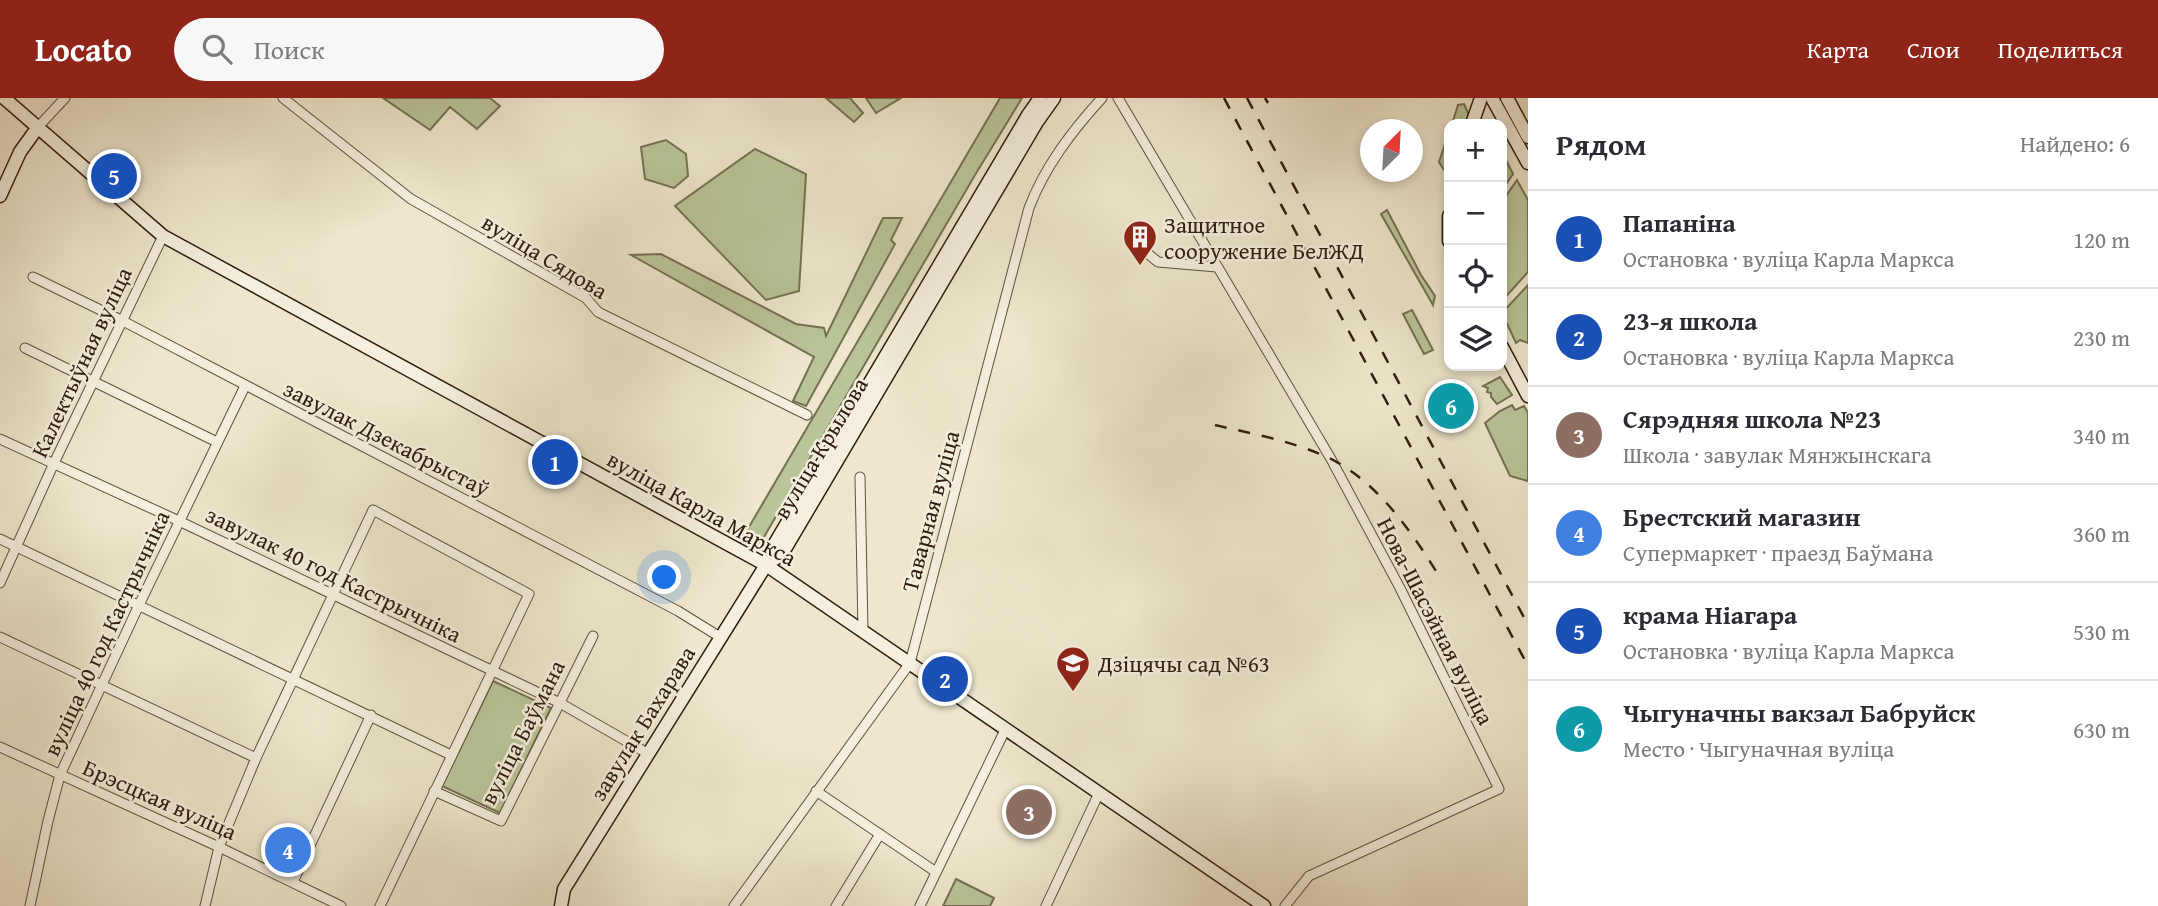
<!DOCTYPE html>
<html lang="ru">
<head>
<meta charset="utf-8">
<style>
  :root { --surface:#fff; --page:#f7f7f7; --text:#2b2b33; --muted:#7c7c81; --line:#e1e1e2; --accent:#8f2418 }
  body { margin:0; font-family:"Gentium Book Plus",serif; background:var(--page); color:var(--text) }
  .controls { position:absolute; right:21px; top:21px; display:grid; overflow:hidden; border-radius:14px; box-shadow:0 4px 10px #0003 }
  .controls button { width:63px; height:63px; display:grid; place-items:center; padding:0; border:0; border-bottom:2px solid var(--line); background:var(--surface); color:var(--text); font:35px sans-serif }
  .compass { position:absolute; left:1360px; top:21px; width:63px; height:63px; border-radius:50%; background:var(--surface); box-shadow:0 4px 10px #0003; rotate:24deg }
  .you { position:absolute; left:665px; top:480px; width:24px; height:24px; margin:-18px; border:5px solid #fff; border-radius:50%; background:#1a73e8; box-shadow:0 0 0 10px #1a73e833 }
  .badge { display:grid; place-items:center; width:46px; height:46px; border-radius:50%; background:var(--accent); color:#fff; font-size:23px; font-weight:700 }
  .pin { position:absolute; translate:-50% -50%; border:4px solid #fff; box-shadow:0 2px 7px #0006 }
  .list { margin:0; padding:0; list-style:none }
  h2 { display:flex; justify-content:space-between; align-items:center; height:91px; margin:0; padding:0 28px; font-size:30px }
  h2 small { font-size:23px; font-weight:400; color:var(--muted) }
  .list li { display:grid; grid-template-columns:46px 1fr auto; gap:21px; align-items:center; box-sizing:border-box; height:98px; padding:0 28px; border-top:2px solid var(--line) }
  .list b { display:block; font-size:26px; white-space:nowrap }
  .list p { margin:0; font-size:23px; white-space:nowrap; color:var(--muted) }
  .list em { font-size:23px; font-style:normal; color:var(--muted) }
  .icon { flex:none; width:38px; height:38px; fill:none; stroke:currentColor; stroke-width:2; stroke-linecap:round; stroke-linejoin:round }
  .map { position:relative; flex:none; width:1528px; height:808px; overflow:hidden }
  header { display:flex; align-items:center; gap:42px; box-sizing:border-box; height:98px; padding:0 35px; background:var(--accent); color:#fff }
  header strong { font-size:33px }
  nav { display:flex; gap:38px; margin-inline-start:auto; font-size:24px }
  .search { width:490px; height:63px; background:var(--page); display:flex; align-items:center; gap:18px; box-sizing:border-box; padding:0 24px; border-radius:38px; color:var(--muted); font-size:26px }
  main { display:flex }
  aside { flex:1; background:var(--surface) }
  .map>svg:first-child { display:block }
  .green { fill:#b9c598; stroke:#757154; stroke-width:2 }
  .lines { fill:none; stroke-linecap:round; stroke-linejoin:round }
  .street-casing { stroke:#60503e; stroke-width:11 }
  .secondary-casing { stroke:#311d0f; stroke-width:15 }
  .street { stroke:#f4efde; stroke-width:9 }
  .secondary { stroke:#f4efde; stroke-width:12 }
  .rail { stroke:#311d0f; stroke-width:2.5; stroke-dasharray:12 12; stroke-linecap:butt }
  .labels { text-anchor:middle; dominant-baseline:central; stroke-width:5; stroke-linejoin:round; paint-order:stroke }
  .poi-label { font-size:23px; fill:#311d0f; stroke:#f4efde; text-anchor:start }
  .street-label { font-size:23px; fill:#311d0f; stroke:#f4efde }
</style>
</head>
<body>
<header>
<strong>Locato</strong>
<div class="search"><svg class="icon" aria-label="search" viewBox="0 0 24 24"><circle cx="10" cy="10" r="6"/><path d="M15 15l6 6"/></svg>Поиск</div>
<nav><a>Карта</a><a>Слои</a><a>Поделиться</a></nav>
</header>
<main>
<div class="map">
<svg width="1528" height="808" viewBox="0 0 1528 808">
  <rect width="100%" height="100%" fill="#eee7cd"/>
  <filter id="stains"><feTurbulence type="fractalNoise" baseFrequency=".00286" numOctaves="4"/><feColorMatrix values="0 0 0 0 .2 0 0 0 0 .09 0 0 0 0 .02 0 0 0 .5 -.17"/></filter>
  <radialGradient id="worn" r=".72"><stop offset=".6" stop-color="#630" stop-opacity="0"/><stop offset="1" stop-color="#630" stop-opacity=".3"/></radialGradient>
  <!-- green -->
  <g class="green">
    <polygon points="383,0 490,0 500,8 477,31 450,9 430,32"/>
    <polygon points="826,0 850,0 863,15 854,24"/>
    <polygon points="866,0 901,0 876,15"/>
    <polygon points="1000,0 1022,0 975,77 764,439 754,450 739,446"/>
    <polygon points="1464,6 1469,17 1466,26 1452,26 1458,7"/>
    <polygon points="666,42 686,56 688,78 674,90 645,81 641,49"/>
    <polygon points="1445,46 1449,46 1449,74 1444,72 1439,64"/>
    <polygon points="755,51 806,76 799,193 766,202 675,108"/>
    <polygon points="1502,54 1513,76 1502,92"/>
    <polygon points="1517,82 1528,102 1528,174 1502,203 1502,104"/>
    <polygon points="1387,112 1421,177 1435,198 1433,207 1381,116"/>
    <polygon points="883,120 902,120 891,142 895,146 806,308 793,303 814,259 631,157 661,156 796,226 824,230 826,238"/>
    <polygon points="1528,187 1528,245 1520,242 1516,245 1502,215"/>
    <polygon points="1412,212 1433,252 1424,256 1403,216"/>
    <polygon points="1500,279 1512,297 1497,306 1491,299 1491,295 1487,294 1488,290 1483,288"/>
    <polygon points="1512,307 1515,312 1524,308 1528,315 1528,383 1510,378 1485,325 1500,313"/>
    <polygon points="493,583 551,610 500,715 442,688"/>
    <polygon points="956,781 994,800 990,808 943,808"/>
  </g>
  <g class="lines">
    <!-- street casing -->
    <g class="street-casing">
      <g id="street">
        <polyline points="283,0 411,101 586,200 598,214 807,317"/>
        <polyline points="1118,0 1331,361 1400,490 1499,691 1309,778 1285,808"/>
        <polyline points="38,29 65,0"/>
        <polyline points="1130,145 1141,150 1158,164 1217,169"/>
        <polyline points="33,179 121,222 678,513 720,539"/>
        <polyline points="25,250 217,344"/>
        <polyline points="0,341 179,423 560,605 647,655"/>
        <polyline points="860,379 863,533"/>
        <polyline points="0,441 451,657"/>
        <polyline points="0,485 54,365 163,138"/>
        <polyline points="0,539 256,660"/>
        <polyline points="0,649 219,749 341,808"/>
        <polyline points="434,693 501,723 593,538"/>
        <polyline points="816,693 936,774"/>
        <polyline points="293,784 371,617"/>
        <polyline points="30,808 48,723 60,677 139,507 245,288"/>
        <polyline points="205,808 219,749 256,660 373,412 529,496 380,808"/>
        <path d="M734,808L910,565L1029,110C1045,68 1072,33 1102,0"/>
        <polyline points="836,808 880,736"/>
        <polyline points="920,808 1006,630"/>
        <polyline points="1046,808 1099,695"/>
      </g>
    </g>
    <!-- secondary casing -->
    <g class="secondary-casing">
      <g id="secondary">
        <polyline points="4,0 163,138 766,467 1264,808"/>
        <polyline points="1492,0 1528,65"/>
        <polyline points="1507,0 1528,39"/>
        <polyline points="1472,26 1481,0"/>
        <polyline points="0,98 20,54 38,29"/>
        <polyline points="1449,118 1449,143"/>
        <polyline points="1502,249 1528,298"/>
        <polyline points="766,467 782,456 1037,24 1054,0"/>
        <polyline points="561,808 564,791 766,467 771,452 1028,17 1040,0"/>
      </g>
    </g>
    <!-- street -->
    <use href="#street" class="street"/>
    <!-- secondary -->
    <use href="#secondary" class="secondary"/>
    <!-- rail -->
    <g class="rail">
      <polyline points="1224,0 1528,568"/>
      <polyline points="1247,0 1528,527"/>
      <polyline points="1265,0 1268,5"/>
      <path d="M1215,327C1253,336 1293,343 1329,360C1376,383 1409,430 1436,473"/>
    </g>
  </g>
  <!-- icons -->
  <defs>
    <g id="building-pin" transform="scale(1.75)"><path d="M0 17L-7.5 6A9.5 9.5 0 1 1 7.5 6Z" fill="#8f2418" stroke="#f4efde"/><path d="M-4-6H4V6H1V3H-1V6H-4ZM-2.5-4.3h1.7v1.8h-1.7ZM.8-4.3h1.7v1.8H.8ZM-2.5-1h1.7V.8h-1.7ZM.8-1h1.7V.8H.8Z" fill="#fff"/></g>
    <g id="school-pin" transform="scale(1.75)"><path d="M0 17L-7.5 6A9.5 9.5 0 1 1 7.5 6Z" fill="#8f2418" stroke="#f4efde"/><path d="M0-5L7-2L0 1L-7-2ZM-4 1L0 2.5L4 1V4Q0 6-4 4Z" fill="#fff"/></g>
  </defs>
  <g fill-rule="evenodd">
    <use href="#building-pin" x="1140" y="139"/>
    <use href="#school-pin" x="1073" y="565"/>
  </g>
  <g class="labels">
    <!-- poi labels -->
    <g class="poi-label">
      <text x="1164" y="126">Защитное<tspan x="1164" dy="26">сооружение БелЖД</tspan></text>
      <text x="1098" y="565">Дзіцячы сад №63</text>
    </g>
    <!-- street labels -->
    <g class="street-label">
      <text transform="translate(545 158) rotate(31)">вуліца Сядова</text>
      <text transform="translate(81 264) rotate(-65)">Калектыўная вуліца</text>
      <text transform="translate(387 340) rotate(27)">завулак Дзекабрыстаў</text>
      <text transform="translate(820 350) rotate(-59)">вуліца Крылова</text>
      <text transform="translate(702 410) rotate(29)">вуліца Карла Маркса</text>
      <text transform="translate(930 413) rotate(-75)">Таварная вуліца</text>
      <text transform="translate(334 476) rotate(26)">завулак 40 год Кастрычніка</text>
      <text transform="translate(1436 523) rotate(63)">Нова-Шасэйная вуліца</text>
      <text transform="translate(106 535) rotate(-65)">вуліца 40 год Кастрычніка</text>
      <text transform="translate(642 625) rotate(-58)">завулак Бахарава</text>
      <text transform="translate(522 634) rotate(-63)">вуліца Баўмана</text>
      <text transform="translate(160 701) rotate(24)">Брэсцкая вуліца</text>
    </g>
  </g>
  <rect width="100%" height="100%" filter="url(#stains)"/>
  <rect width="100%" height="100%" fill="url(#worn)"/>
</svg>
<div class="controls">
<button>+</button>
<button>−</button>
<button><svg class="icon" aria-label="locate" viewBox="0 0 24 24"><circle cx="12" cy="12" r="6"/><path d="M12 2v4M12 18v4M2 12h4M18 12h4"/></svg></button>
<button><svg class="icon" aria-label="layers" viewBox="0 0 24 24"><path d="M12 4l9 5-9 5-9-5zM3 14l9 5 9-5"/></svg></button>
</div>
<svg class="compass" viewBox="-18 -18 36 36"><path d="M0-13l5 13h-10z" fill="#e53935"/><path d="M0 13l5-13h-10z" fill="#7c7c81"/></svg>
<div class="you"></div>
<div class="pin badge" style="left:555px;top:364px;background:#1a4fb4">1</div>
<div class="pin badge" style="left:945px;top:581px;background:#1a4fb4">2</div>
<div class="pin badge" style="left:1029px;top:714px;background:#8d6e63">3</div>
<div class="pin badge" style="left:288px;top:752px;background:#3f7fe0">4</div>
<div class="pin badge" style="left:114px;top:78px;background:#1a4fb4">5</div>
<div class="pin badge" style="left:1451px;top:308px;background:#0f9aa8">6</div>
</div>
<aside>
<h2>Рядом<small>Найдено: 6</small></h2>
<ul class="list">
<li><span class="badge" style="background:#1a4fb4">1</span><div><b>Папаніна</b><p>Остановка · вуліца Карла Маркса</p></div><em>120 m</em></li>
<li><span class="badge" style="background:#1a4fb4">2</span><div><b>23-я школа</b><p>Остановка · вуліца Карла Маркса</p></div><em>230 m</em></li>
<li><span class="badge" style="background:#8d6e63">3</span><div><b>Сярэдняя школа №23</b><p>Школа · завулак Мянжынскага</p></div><em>340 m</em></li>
<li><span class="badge" style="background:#3f7fe0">4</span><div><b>Брестский магазин</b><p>Супермаркет · праезд Баўмана</p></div><em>360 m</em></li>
<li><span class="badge" style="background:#1a4fb4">5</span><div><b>крама Ніагара</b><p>Остановка · вуліца Карла Маркса</p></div><em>530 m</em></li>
<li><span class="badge" style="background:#0f9aa8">6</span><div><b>Чыгуначны вакзал Бабруйск</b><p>Место · Чыгуначная вуліца</p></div><em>630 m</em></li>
</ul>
</aside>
</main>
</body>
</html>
